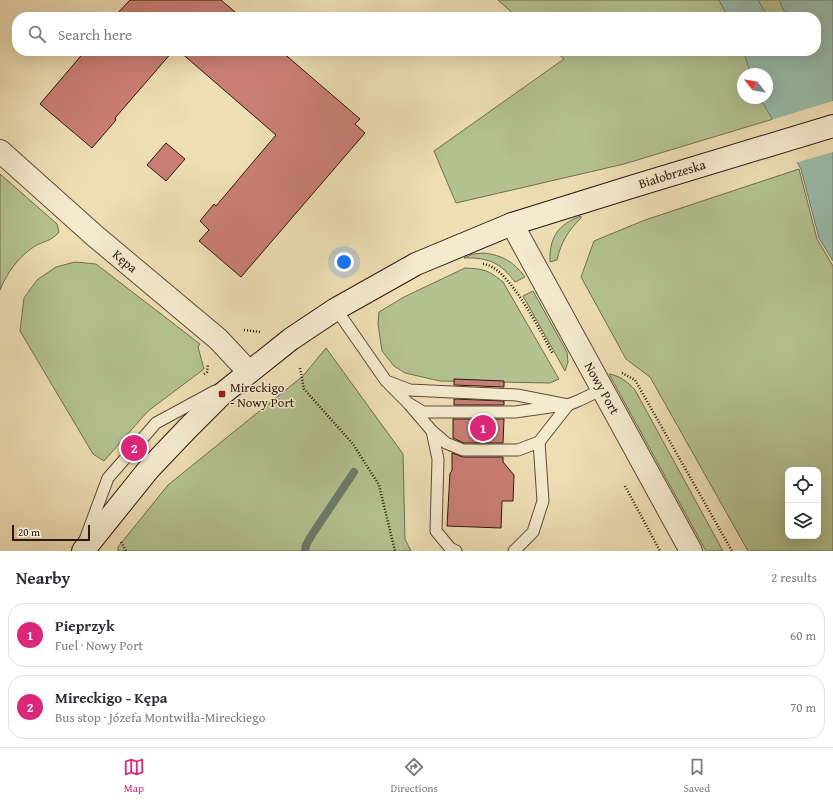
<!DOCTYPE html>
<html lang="en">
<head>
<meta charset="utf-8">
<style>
  :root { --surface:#fff; --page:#f7f7f7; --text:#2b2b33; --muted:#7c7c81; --line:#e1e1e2; --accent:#db2777 }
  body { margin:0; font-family:"Gentium Book Plus",serif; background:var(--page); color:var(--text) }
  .controls { position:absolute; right:12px; bottom:12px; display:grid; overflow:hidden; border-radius:8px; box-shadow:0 4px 16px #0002 }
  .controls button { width:36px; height:36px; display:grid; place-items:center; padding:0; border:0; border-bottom:1px solid var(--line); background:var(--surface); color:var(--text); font:20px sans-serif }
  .compass { position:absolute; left:737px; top:68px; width:36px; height:36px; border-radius:50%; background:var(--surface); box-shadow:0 4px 16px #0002; rotate:301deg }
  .scale { position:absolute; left:12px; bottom:10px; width:78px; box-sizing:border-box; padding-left:4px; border:2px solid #2b180e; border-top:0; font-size:11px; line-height:14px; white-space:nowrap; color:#2b180e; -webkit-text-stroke:3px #f4eace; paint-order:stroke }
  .you { position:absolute; left:344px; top:262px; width:14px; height:14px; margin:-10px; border:3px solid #fff; border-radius:50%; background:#1a73e8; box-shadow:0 0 0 6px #1a73e833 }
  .badge { display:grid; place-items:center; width:26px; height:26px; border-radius:50%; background:var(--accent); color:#fff; font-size:13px; font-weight:700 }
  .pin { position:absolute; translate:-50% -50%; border:2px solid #fff; box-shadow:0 1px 4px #0006 }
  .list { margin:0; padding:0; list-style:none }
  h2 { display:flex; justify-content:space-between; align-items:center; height:52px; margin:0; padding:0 16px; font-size:17px }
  h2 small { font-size:13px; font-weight:400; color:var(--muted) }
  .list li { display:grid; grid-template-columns:26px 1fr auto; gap:12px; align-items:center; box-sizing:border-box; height:64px; margin:0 8px 8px; padding:0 8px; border:1px solid var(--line); border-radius:16px }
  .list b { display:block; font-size:15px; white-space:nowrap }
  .list p { margin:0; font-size:13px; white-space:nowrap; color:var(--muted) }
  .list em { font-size:13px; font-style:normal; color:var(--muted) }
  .icon { flex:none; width:22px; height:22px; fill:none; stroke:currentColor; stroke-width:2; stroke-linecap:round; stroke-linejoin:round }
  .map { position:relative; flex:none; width:833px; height:551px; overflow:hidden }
  .search { position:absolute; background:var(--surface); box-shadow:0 4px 16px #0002; left:12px; right:12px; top:12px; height:44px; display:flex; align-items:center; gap:10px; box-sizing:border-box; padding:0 14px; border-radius:16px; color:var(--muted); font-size:15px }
  .sheet { height:196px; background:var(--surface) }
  nav { display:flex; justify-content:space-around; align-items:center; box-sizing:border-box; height:56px; border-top:1px solid var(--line); background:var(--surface); font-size:11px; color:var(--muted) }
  nav a { display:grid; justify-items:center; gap:2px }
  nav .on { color:var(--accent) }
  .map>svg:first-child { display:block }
  .green { fill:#b4c291; stroke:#706d50; fill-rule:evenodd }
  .water { fill:#99bcab; stroke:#6d7a6c }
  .pier { fill:#eedeb4 }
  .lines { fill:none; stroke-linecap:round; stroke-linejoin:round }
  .stream { stroke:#6d7a6c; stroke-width:8 }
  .building { fill:#ca7f74; stroke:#2b180e }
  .service-casing { stroke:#5c4a38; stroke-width:13 }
  .minor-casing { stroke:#5c4a38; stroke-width:24 }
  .tertiary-casing { stroke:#5c4a38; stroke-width:24 }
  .secondary-casing { stroke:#2b180e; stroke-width:24 }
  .path { stroke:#2b180e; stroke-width:2.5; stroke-dasharray:1 2; stroke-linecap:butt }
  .service { stroke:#f4eace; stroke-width:11 }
  .minor { stroke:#f4eace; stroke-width:22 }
  .tertiary { stroke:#f4eace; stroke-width:22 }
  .secondary { stroke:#f4eace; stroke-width:22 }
  .poi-dot { fill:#8f2418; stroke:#f4eace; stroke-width:1.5 }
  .labels { text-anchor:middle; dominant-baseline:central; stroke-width:3; stroke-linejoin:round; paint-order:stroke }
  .street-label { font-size:13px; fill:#2b180e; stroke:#f4eace }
  .poi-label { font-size:13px; fill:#2b180e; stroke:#f4eace; text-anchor:start }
</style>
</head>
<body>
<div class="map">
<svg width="833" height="551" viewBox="0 0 833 551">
  <rect width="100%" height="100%" fill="#eedeb4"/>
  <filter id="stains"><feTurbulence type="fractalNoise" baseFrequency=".005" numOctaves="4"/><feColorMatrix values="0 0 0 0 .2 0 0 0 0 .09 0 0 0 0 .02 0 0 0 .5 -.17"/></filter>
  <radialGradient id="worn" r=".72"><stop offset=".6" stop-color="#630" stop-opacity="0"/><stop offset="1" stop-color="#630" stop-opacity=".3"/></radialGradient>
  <!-- green -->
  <g class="green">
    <path d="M498,0H833V101L624,164L456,203L434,151L564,59L555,51H816V17H517ZM743,74H767V98H743Z"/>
    <path d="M799,169L817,239L833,266V551H748L650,377L626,359L581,277L594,241L645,220ZM788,470H818V536H788Z"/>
    <path d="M0,174L57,224L59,232C52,241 44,241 35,246C19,256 7,273 0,290Z"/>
    <path d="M581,216V218C568,231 561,242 557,260L550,262C549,238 558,224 581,216Z"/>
    <path d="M484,253C502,255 514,262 525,277L515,282C501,263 488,257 464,258L473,254Z"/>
    <polygon points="75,262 96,264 200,344 198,347 204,369 148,411 104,461 93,454 20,331 24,298 37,280 56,267"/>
    <path d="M465,268C485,269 488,270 503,282L559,379L550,383L440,381L405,373L394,366L382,351L378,324L379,312L404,297Z"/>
    <polygon points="533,291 567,352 568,362 565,371 523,296"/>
    <polygon points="326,348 403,454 405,539 411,551 118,551 118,547 168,485 303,376"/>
    <path d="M609,374C620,376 627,381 635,390L723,551H706Z"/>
  </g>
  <!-- water -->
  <g class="water">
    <polygon points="719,0 758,0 768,17 728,17"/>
    <polygon points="779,0 833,0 833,261 819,238 801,169 760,98 767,98 767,74 751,74 743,51 816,51 816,17 787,17"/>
  </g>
  <!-- pier -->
  <polygon class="pier" points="833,101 833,152 795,163 771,120"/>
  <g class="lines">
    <!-- stream -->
    <polyline class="stream" points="305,551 306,545 313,533 354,472"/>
  </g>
  <!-- building -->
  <g class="building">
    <polygon points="130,0 221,0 241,17 114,17"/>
    <polygon points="85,51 173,51 115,118 116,120 92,148 40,104"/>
    <polygon points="179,51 281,51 360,119 355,124 365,133 241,277 199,241 209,230 200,221 214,204 216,206 276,135"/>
    <polygon points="166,143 185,159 166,181 147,165"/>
    <polygon points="454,379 504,381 504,387 454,385"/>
    <polygon points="454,399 504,401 504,405 454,405"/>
    <polygon points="453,419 504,419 503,443 464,443 453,438"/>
    <polygon points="452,453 463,457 503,457 503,462 514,475 513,501 502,501 501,528 447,526 450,473 452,471"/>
  </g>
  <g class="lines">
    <!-- service casing -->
    <g class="service-casing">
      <g id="service">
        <polyline points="336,309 386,381 410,390 517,395 568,405 580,400 603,389"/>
        <polyline points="389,384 408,403 423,412 515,412 557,406"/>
        <polyline points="408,403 432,431 446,443 463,450 518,450 539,442 568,405"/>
        <polyline points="432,431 438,459 436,531 450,548 456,551"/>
        <polyline points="86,537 108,478 156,423 215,391"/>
        <polyline points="514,551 533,532 543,501 539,442"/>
      </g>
    </g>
    <!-- minor casing -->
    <g class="minor-casing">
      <polyline id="minor" points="0,151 95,236 218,339 249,372"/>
    </g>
    <!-- tertiary casing -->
    <g class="tertiary-casing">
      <polyline id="tertiary" points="512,224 691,551"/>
    </g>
    <!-- secondary casing -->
    <g class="secondary-casing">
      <polyline id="secondary" points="83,551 148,470 187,429 222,394 291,339 336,309 416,264 512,224 631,187 833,126"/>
    </g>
    <!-- path -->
    <g class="path">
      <path d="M483,264C508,265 541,333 553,354"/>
      <polyline points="244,330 261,332"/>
      <polyline points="300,368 304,389 353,444 379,485 395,551"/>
      <polyline points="622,373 635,380 732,551"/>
      <polyline points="204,374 207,372 208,364"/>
      <polyline points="625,486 660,551"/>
      <polyline points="121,542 126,551"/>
    </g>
    <!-- service -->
    <use href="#service" class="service"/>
    <!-- minor -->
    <use href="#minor" class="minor"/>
    <!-- tertiary -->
    <use href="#tertiary" class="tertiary"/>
    <!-- secondary -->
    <use href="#secondary" class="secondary"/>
  </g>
  <!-- markers -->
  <rect class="poi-dot" x="218" y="390" width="8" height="8" rx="2"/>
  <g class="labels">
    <!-- street labels -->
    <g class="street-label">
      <text transform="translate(672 174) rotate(-17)">Białobrzeska</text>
      <text transform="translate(125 261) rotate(40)">Kępa</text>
      <text transform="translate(602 388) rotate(61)">Nowy Port</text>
    </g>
    <!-- poi labels -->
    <g class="poi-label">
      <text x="230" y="387">Mireckigo<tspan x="230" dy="15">- Nowy Port</tspan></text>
    </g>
  </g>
  <rect width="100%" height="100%" filter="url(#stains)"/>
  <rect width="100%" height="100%" fill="url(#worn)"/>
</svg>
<div class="controls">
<button><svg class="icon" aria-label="locate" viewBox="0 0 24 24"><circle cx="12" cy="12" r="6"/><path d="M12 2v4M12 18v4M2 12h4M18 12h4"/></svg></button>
<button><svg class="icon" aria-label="layers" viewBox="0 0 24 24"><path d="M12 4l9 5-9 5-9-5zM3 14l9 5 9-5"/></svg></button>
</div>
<svg class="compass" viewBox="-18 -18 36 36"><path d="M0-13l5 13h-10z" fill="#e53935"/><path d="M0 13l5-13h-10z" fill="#7c7c81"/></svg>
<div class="scale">20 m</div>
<div class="you"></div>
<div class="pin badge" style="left:483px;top:428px">1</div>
<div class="pin badge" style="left:134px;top:448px">2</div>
<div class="search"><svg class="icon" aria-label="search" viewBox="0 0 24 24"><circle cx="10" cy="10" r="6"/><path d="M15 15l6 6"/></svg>Search here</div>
</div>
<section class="sheet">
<h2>Nearby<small>2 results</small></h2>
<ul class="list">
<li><span class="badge">1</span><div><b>Pieprzyk</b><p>Fuel · Nowy Port</p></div><em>60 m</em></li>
<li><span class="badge">2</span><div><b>Mireckigo - Kępa</b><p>Bus stop · Józefa Montwiłła-Mireckiego</p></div><em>70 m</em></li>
</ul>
</section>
<nav>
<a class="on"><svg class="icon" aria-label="map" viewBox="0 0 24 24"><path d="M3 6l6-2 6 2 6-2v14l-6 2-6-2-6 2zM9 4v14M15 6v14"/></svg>Map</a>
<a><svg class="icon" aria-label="directions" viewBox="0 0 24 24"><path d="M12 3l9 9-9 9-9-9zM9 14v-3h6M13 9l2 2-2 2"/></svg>Directions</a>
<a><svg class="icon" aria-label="saved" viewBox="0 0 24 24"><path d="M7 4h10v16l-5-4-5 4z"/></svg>Saved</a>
</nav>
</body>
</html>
